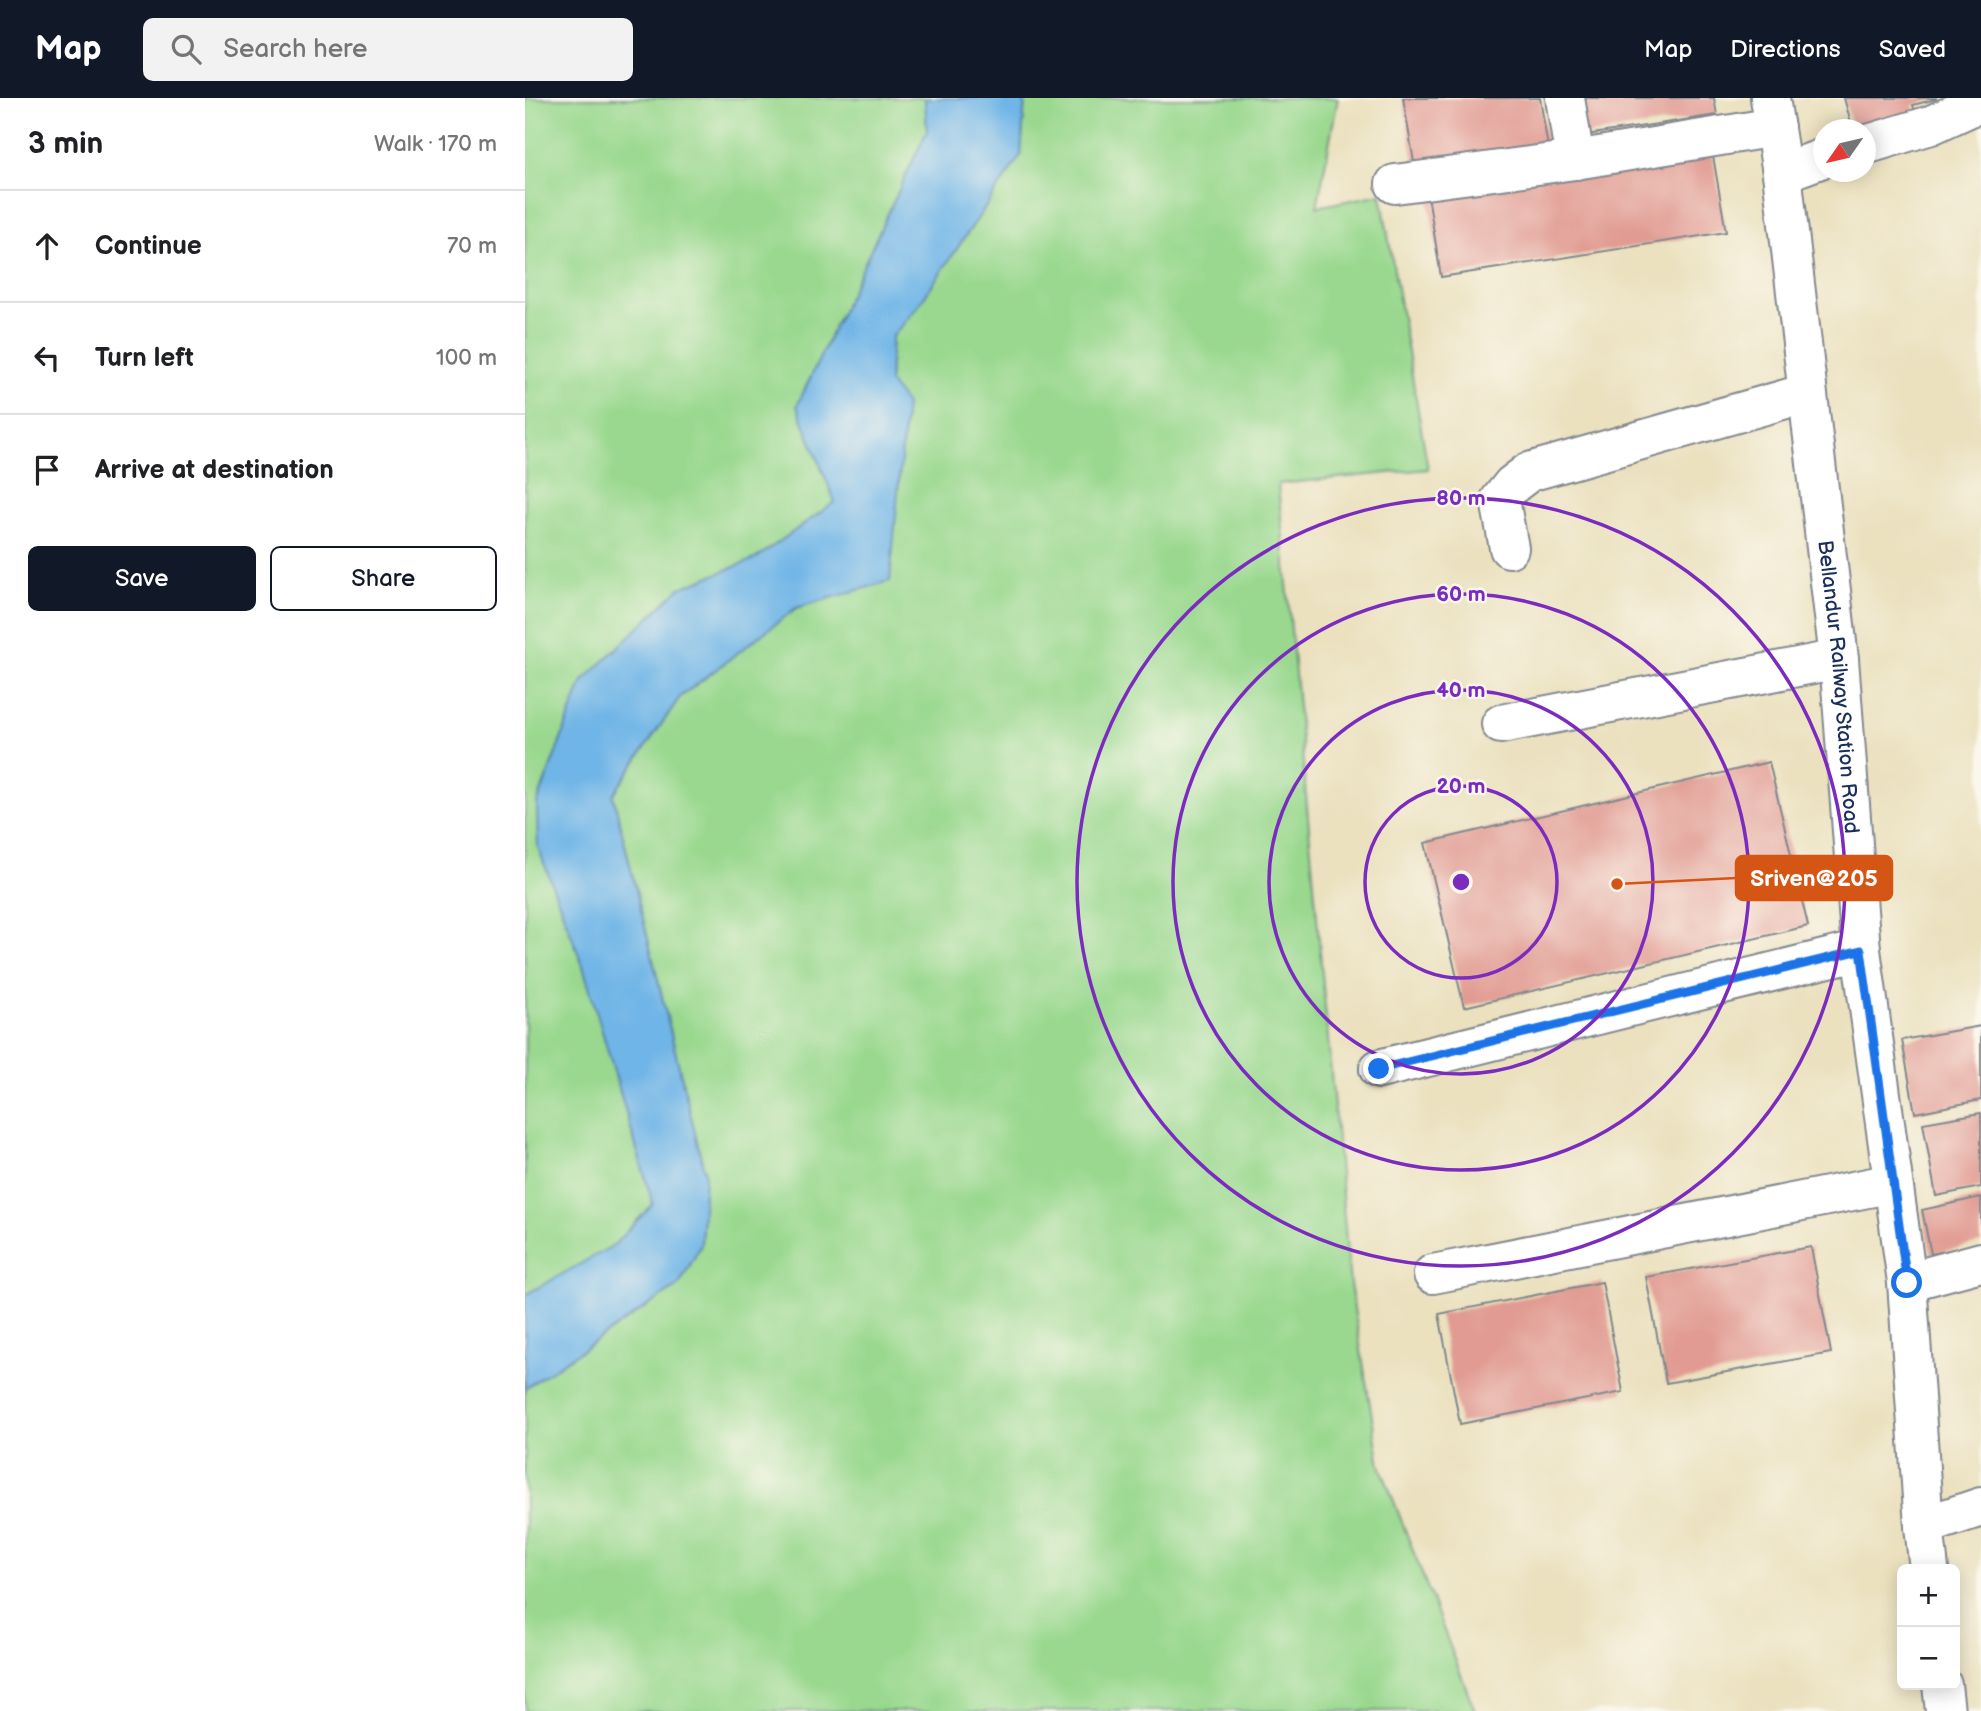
<!DOCTYPE html>
<html lang="en">
<head>
<meta charset="utf-8">
<style>
  :root { --surface:#fff; --page:#f2f2f2; --text:#202124; --muted:#757577; --line:#e0e0e0; --accent:#111827 }
  body { margin:0; font-family:"Balsamiq Sans",sans-serif; background:var(--page); color:var(--text) }
  .controls { position:absolute; right:21px; bottom:21px; display:grid; overflow:hidden; border-radius:10px; box-shadow:0 4px 18px #0003 }
  .controls button { width:63px; height:63px; display:grid; place-items:center; padding:0; border:0; border-bottom:2px solid var(--line); background:var(--surface); color:var(--text); font:35px sans-serif }
  .compass { position:absolute; left:1288px; top:21px; width:63px; height:63px; border-radius:50%; background:var(--surface); box-shadow:0 4px 18px #0003; rotate:236deg }
  .stop { position:absolute; width:21px; height:21px; margin:-16px; border:5px solid #1a73e8; border-radius:50%; background:#fff }
  .stop.end { background:#1a73e8; border-color:#fff; box-shadow:0 2px 7px #0008 }
  .list { margin:0; padding:0; list-style:none }
  h2 { display:flex; justify-content:space-between; align-items:center; height:91px; margin:0; padding:0 28px; font-size:30px }
  h2 small { font-size:23px; font-weight:400; color:var(--muted) }
  .list li { display:grid; grid-template-columns:46px 1fr auto; gap:21px; align-items:center; box-sizing:border-box; height:112px; padding:0 28px; border-top:2px solid var(--line) }
  .list b { display:block; font-size:26px; white-space:nowrap }
  .list em { font-size:23px; font-style:normal; color:var(--muted) }
  .actions { display:flex; gap:14px; padding:21px 28px }
  .actions a { flex:1; padding:16px 0; border:2px solid var(--accent); border-radius:10px; text-align:center; font-size:24px; color:var(--accent) }
  .actions .main { background:var(--accent); color:#fff }
  .icon { flex:none; width:38px; height:38px; fill:none; stroke:currentColor; stroke-width:2; stroke-linecap:round; stroke-linejoin:round }
  .map { position:relative; flex:none; width:1456px; height:1613px; overflow:hidden }
  header { display:flex; align-items:center; gap:42px; box-sizing:border-box; height:98px; padding:0 35px; background:var(--accent); color:#fff }
  header strong { font-size:33px }
  nav { display:flex; gap:38px; margin-inline-start:auto; font-size:24px }
  .search { width:490px; height:63px; background:var(--page); display:flex; align-items:center; gap:18px; box-sizing:border-box; padding:0 24px; border-radius:10px; color:var(--muted); font-size:26px }
  main { display:flex }
  aside { flex:1; background:var(--surface) }
  .map>svg:first-child { display:block }
  .green { fill:#99d88e; stroke:#5a8476; stroke-width:2 }
  .water { fill:#70b5e7; stroke:#4672a2; stroke-width:2 }
  .building { fill:#e19b93 }
  .lines { fill:none; stroke-linecap:round; stroke-linejoin:round }
  .minor-casing { stroke:#83888e; stroke-width:42 }
  .minor { stroke:#fff; stroke-width:38 }
  .route { stroke:#1a73e8; stroke-width:9 }
  .ring { fill:none; stroke:#7b2cbf; stroke-width:3.5 }
  .labels { text-anchor:middle; dominant-baseline:central; stroke-width:5; stroke-linejoin:round; paint-order:stroke }
  .street-label { font-size:21px; fill:#1b2f5e; stroke:#fbf7ec }
  .centre { fill:#7b2cbf; stroke:#fbf7ec; stroke-width:3.5 }
  .ring-label { font-size:21px; text-anchor:middle; font-weight:bold; fill:#7b2cbf; stroke:#fbf7ec; stroke-width:5; stroke-linejoin:round; paint-order:stroke }
  .leader { fill:none; stroke:#d45514; stroke-width:2.5 }
  .callout-dot { fill:#d45514; stroke:#fbf7ec; stroke-width:2.5 }
  .callout { fill:#d45514; stroke:#d45514; stroke-width:2.5 }
  .callout-label { font-size:23px; text-anchor:middle; font-weight:bold; fill:#fff }
</style>
</head>
<body>
<header>
<strong>Map</strong>
<div class="search"><svg class="icon" aria-label="search" viewBox="0 0 24 24"><circle cx="10" cy="10" r="6"/><path d="M15 15l6 6"/></svg>Search here</div>
<nav><a>Map</a><a>Directions</a><a>Saved</a></nav>
</header>
<main>
<aside>
<h2>3 min<small>Walk · 170 m</small></h2>
<ul class="list">
<li><svg class="icon" aria-label="ahead" viewBox="0 0 24 24"><path d="M12 20V5M6 11l6-6 6 6"/></svg><div><b>Continue</b></div><em>70 m</em></li>
<li><svg class="icon" aria-label="left" viewBox="0 0 24 24"><path d="M17 20v-9H6M10 6l-5 5 5 5"/></svg><div><b>Turn left</b></div><em>100 m</em></li>
<li><svg class="icon" aria-label="arrive" viewBox="0 0 24 24"><path d="M6 21V4h12l-3 4 3 4H6"/></svg><div><b>Arrive at destination</b></div></li>
</ul>
<div class="actions"><a class="main">Save</a><a>Share</a></div>
</aside>
<div class="map">
<svg width="1456" height="1613" viewBox="0 0 1456 1613">
  <rect width="100%" height="100%" fill="#fbf7ec"/>
  <filter id="ink" filterUnits="userSpaceOnUse"><feTurbulence type="fractalNoise" baseFrequency=".0143" numOctaves="2"/><feDisplacementMap in="SourceGraphic" scale="14" xChannelSelector="R" yChannelSelector="G"/><feConvolveMatrix kernelMatrix="1 2 1 2 8 2 1 2 1" color-interpolation-filters="sRGB"/></filter>
  <filter id="wash" filterUnits="userSpaceOnUse"><feTurbulence type="fractalNoise" baseFrequency=".00686" numOctaves="4" result="noise"/><feDisplacementMap in="SourceGraphic" scale="28" xChannelSelector="R" yChannelSelector="G"/><feGaussianBlur stdDeviation="1.57" result="paint"/><feColorMatrix in="noise" values="0 0 0 0 0 0 0 0 0 0 0 0 0 0 0 0 0 1.4 0 .05"/><feComposite in="paint" operator="in"/></filter>
  <g filter="url(#wash)">
    <rect width="100%" height="100%" fill="#ebe1bf"/>
    <!-- green -->
    <g class="green">
      <polygon points="0,0 400,0 402,33 272,308 310,404 230,461 155,490 58,583 12,705 13,749 58,868 128,1106 89,1147 0,1197"/>
      <polygon points="500,0 813,0 792,109 856,96 903,371 753,386 825,1186 855,1367 950,1613 0,1613 0,1290 154,1187 176,1147 180,1076 88,697 155,599 271,510 365,482 364,284 367,239 390,212 496,57"/>
    </g>
    <!-- water -->
    <polygon class="water" points="400,0 500,0 496,57 390,212 367,239 364,284 381,306 365,483 271,510 155,599 88,697 180,1076 176,1147 154,1187 0,1290 0,1197 89,1147 128,1106 58,868 13,749 12,706 58,583 155,490 230,461 310,404 272,308 402,33"/>
    <g id="blocks">
      <!-- building -->
      <g class="building">
        <polygon points="878,0 1015,0 1023,50 890,70"/>
        <polygon points="1048,0 1189,0 1192,17 1054,38"/>
        <polygon points="1319,0 1411,0 1411,1 1388,7 1392,21 1340,32 1328,32"/>
        <polygon points="1187,52 1201,134 916,179 903,97"/>
        <polygon points="1244,664 1283,828 939,909 900,745"/>
        <polygon points="1456,928 1456,1002 1390,1015 1377,942"/>
        <polygon points="1456,1015 1456,1089 1411,1098 1398,1025"/>
        <polygon points="1456,1099 1456,1145 1406,1156 1397,1112"/>
        <polygon points="1286,1149 1306,1255 1141,1285 1121,1179"/>
        <polygon points="1077,1184 1098,1294 935,1326 914,1216"/>
      </g>
    </g>
  </g>
  <g filter="url(#ink)">
    <use href="#blocks" fill-opacity="0" stroke="#83888e" stroke-width="2"/>
    <g class="lines">
      <!-- minor casing -->
      <g class="minor-casing">
        <g id="minor">
          <polyline points="1040,0 1050,62"/>
          <path id="s1" d="M1245,0L1257,75L1314,561L1336,852L1382,1184L1399,1428L1404,1471"/>
          <polyline points="1340,47 1406,27 1456,4"/>
          <polyline points="1257,75 1298,60"/>
          <polyline points="870,86 1050,62 1250,29"/>
          <polyline points="984,450 975,402 987,387 1004,374 1282,295"/>
          <polyline points="976,626 1314,561"/>
          <polyline points="854,971 1336,852"/>
          <polyline points="908,1176 1368,1085"/>
          <polyline points="1382,1184 1456,1164"/>
          <polyline points="1399,1428 1456,1409"/>
          <polyline points="1417,1587 1420,1613"/>
        </g>
      </g>
      <!-- minor -->
      <use href="#minor" class="minor"/>
    </g>
  </g>
  <g class="lines" filter="url(#ink)">
    <!-- route -->
    <polyline class="route" points="854,971 1336,852 1382,1185"/>
  </g>
  <!-- distance rings -->
  <g class="ring">
    <circle cx="936" cy="784" r="96"/>
    <circle cx="936" cy="784" r="192"/>
    <circle cx="936" cy="784" r="288"/>
    <circle cx="936" cy="784" r="384"/>
  </g>
  <g class="labels">
    <!-- street labels -->
    <g class="street-label">
      <text stroke="none"><textPath href="#s1" startOffset="593">Bellandur Railway Station Road</textPath></text>
    </g>
  </g>
  <circle cx="936" cy="784" r="10" class="centre"/>
  <g class="ring-label">
    <text x="936" y="407">80 m</text>
    <text x="936" y="503">60 m</text>
    <text x="936" y="599">40 m</text>
    <text x="936" y="695">20 m</text>
  </g>
  <!-- callouts -->
  <path class="leader" d="M1092 786L1211 780"/>
  <circle class="callout-dot" cx="1092" cy="786" r="7"/>
  <rect class="callout" x="1211" y="758" width="156" height="44" rx="7"/>
  <g class="callout-label">
    <text x="1289" y="788">Sriven@205</text>
  </g>
</svg>
<div class="controls">
<button>+</button>
<button>−</button>
</div>
<svg class="compass" viewBox="-18 -18 36 36"><path d="M0-13l5 13h-10z" fill="#e53935"/><path d="M0 13l5-13h-10z" fill="#757577"/></svg>
<div class="stop" style="left:1382px;top:1185px"></div>
<div class="stop end" style="left:854px;top:971px"></div>
</div>
</main>
</body>
</html>
